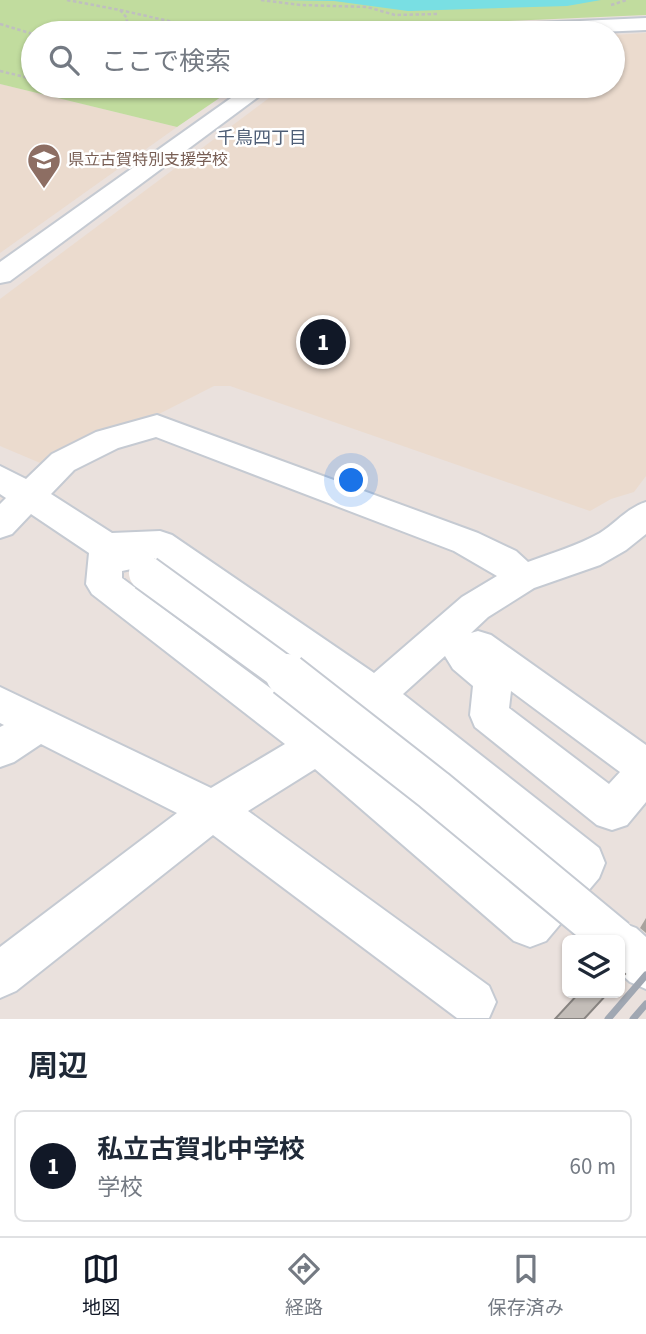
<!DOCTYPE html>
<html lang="ja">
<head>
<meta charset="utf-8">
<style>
  :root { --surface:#fff; --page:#f2f2f3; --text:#1f2937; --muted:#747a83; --line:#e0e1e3; --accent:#111827 }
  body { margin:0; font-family:"Source Sans 3","Noto Sans JP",sans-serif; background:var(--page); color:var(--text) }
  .controls { position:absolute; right:21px; bottom:21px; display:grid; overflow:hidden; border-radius:10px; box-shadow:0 2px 5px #0004 }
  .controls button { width:63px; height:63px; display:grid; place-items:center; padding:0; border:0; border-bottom:2px solid var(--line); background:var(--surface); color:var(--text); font:35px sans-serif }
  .you { position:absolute; left:352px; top:481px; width:24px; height:24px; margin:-18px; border:5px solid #fff; border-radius:50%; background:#1a73e8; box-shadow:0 0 0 10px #1a73e833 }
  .badge { display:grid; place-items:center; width:46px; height:46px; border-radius:50%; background:var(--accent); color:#fff; font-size:23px; font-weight:700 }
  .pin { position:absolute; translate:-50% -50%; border:4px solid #fff; box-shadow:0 2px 7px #0006 }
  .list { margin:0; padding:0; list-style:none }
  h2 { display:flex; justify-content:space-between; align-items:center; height:91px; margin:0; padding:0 28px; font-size:30px }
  h2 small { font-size:23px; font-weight:400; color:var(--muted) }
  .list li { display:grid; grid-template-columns:46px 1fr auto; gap:21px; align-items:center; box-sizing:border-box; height:112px; margin:0 14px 14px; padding:0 14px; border:2px solid var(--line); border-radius:10px }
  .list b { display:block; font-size:26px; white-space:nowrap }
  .list p { margin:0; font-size:23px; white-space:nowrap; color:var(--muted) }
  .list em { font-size:23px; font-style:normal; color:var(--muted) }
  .icon { flex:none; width:38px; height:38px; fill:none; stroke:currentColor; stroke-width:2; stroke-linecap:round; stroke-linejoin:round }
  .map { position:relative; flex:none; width:646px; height:1019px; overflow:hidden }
  .search { position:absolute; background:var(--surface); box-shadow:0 2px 5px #0004; left:21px; right:21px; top:21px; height:77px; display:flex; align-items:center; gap:18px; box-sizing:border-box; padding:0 24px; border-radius:38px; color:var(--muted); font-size:26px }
  .sheet { height:217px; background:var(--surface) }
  nav { display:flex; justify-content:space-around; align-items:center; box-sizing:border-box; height:98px; border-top:2px solid var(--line); background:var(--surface); font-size:19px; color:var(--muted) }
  nav a { display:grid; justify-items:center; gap:4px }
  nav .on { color:var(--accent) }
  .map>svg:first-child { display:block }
  .education { fill:#ebdbce }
  .green { fill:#c1dc9e }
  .water { fill:#79dfe3 }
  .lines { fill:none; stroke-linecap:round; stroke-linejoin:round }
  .minor-casing { stroke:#c5cad2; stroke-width:4 }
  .path { stroke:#bfbfbf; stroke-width:2.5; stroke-dasharray:3.5 2.5; stroke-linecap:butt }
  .minor { fill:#fff; fill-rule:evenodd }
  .rail { stroke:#a0a7b2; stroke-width:7 }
  .minor-bridge-far1-casing { stroke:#c5cad2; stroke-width:38; stroke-linecap:butt }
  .minor-bridge-casing { stroke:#c5cad2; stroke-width:46; stroke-linecap:butt }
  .minor-bridge-far1 { stroke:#fff; stroke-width:34 }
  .minor-bridge { stroke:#fff; stroke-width:42 }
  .wall { fill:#a8a39e }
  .building { fill:#c3bdb8; stroke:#888481; stroke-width:2 }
  .labels { text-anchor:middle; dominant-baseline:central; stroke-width:5; stroke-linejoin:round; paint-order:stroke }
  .far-education-label { font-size:16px; fill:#785e54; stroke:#fff; text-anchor:start }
  .far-neighbourhood-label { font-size:18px; fill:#4e5e76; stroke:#fff }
</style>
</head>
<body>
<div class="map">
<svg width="646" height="1019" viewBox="0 0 646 1019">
  <rect width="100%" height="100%" fill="#eae1dd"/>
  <!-- education -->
  <g class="education">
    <polygon points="646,33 646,476 634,492 611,499 590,511 230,386 214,386 155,416 45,465 0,446 0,299 285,86 613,86 613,35"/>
    <polygon points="0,84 177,127 0,253"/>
  </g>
  <!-- green -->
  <polygon class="green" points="0,0 646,0 646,15 419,25 363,33 33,33 33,86 237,86 177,127 0,84"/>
  <!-- water -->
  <polygon class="water" points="281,0 601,0 567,6 408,11 334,1"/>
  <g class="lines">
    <!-- minor casing -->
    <g class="minor-casing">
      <g id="minor">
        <polygon points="646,18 646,30 575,33 434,33 437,29 444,27"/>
        <polygon points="248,86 273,86 10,281 0,283 0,262"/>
        <path d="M157,415L478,533L516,551L528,562C552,553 577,546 600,533C616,523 627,508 646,502V534L626,550L600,565L534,588L488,617L471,633L478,631L491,635L646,745V802L627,825L612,830L597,825L475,727L470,715L473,686L453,669L445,656L403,694L599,848L605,863L599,878L546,941L530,947L514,941L315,769L248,811L489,986L496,1002L489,1018H457L213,835L16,991L0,998V947L177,813L41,744L14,762L0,767V727L4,725L0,723V687L211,788L285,744L92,594L86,584L89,553L31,514L12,534L0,538V504L6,498L0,494V466L26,479L52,454L96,432ZM156,437L454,551L497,576L462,597L374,673L172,535L160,531L112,533L51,494L74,470L118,448ZM141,558H154L347,696L316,722L122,578V571L136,568ZM511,691L620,772L609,784L509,708ZM376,718L554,865L528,894L346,745Z"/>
        <polygon points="620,922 636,928 646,937 646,989 630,982 620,973 620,940 599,940 604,928"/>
      </g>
    </g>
    <!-- path -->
    <g class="path">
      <polyline points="67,0 120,10 127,18 126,33"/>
      <polyline points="261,0 300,5 367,7 395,15 438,14"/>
      <polyline points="611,5 627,0"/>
      <polyline points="120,10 204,29"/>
      <polyline points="0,24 33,34"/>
      <polyline points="197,33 227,25 278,33"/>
      <polyline points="0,71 33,79"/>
    </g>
    <!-- minor -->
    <use href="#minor" class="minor"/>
    <!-- rail -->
    <g class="rail">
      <polyline points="608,1019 646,975"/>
      <polyline points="633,1019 646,1004"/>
    </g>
    <!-- minor-bridge-far1 casing -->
    <g class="minor-bridge-far1-casing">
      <polyline id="minor-bridge-far1" points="146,573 289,677"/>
    </g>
    <!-- minor-bridge casing -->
    <g class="minor-bridge-casing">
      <polyline id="minor-bridge" points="287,675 434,790 615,940"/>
    </g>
    <!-- minor-bridge-far1 -->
    <use href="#minor-bridge-far1" class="minor-bridge-far1"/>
    <!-- minor-bridge -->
    <use href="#minor-bridge" class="minor-bridge"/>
  </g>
  <!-- wall -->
  <polygon class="wall" points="646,918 646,933 640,928"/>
  <!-- building -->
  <g class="building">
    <polygon points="620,958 620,969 625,974 620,979"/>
    <polygon points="579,993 608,993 584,1019 555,1019"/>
  </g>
  <!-- icons -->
  <defs>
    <g id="school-pin" transform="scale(1.75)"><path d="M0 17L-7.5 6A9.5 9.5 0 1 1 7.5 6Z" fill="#8d6e63" stroke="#fff"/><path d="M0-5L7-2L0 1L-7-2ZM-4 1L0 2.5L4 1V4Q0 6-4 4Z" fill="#fff"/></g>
  </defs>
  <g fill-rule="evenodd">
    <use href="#school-pin" x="44" y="160"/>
  </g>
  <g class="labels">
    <!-- far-education labels -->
    <g class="far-education-label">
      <text x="68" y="160">県立古賀特別支援学校</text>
    </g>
    <!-- far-neighbourhood labels -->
    <g class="far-neighbourhood-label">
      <text x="262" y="138">千鳥四丁目</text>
    </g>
  </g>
</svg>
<div class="controls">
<button><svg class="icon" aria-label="layers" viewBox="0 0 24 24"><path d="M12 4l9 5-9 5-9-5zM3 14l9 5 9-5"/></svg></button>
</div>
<div class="you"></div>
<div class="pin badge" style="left:323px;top:342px">1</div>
<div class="search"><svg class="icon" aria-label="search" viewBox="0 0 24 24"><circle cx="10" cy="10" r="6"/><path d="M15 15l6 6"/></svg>ここで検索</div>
</div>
<section class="sheet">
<h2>周辺<small></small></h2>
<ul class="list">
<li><span class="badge">1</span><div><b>私立古賀北中学校</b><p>学校</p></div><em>60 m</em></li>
</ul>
</section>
<nav>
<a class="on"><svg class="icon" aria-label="map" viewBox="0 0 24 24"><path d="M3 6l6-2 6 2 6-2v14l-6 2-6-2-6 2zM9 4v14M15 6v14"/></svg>地図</a>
<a><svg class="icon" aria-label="directions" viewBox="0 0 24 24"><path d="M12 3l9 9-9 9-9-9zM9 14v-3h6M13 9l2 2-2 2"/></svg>経路</a>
<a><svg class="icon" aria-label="saved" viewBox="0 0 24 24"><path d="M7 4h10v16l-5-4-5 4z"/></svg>保存済み</a>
</nav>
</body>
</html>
